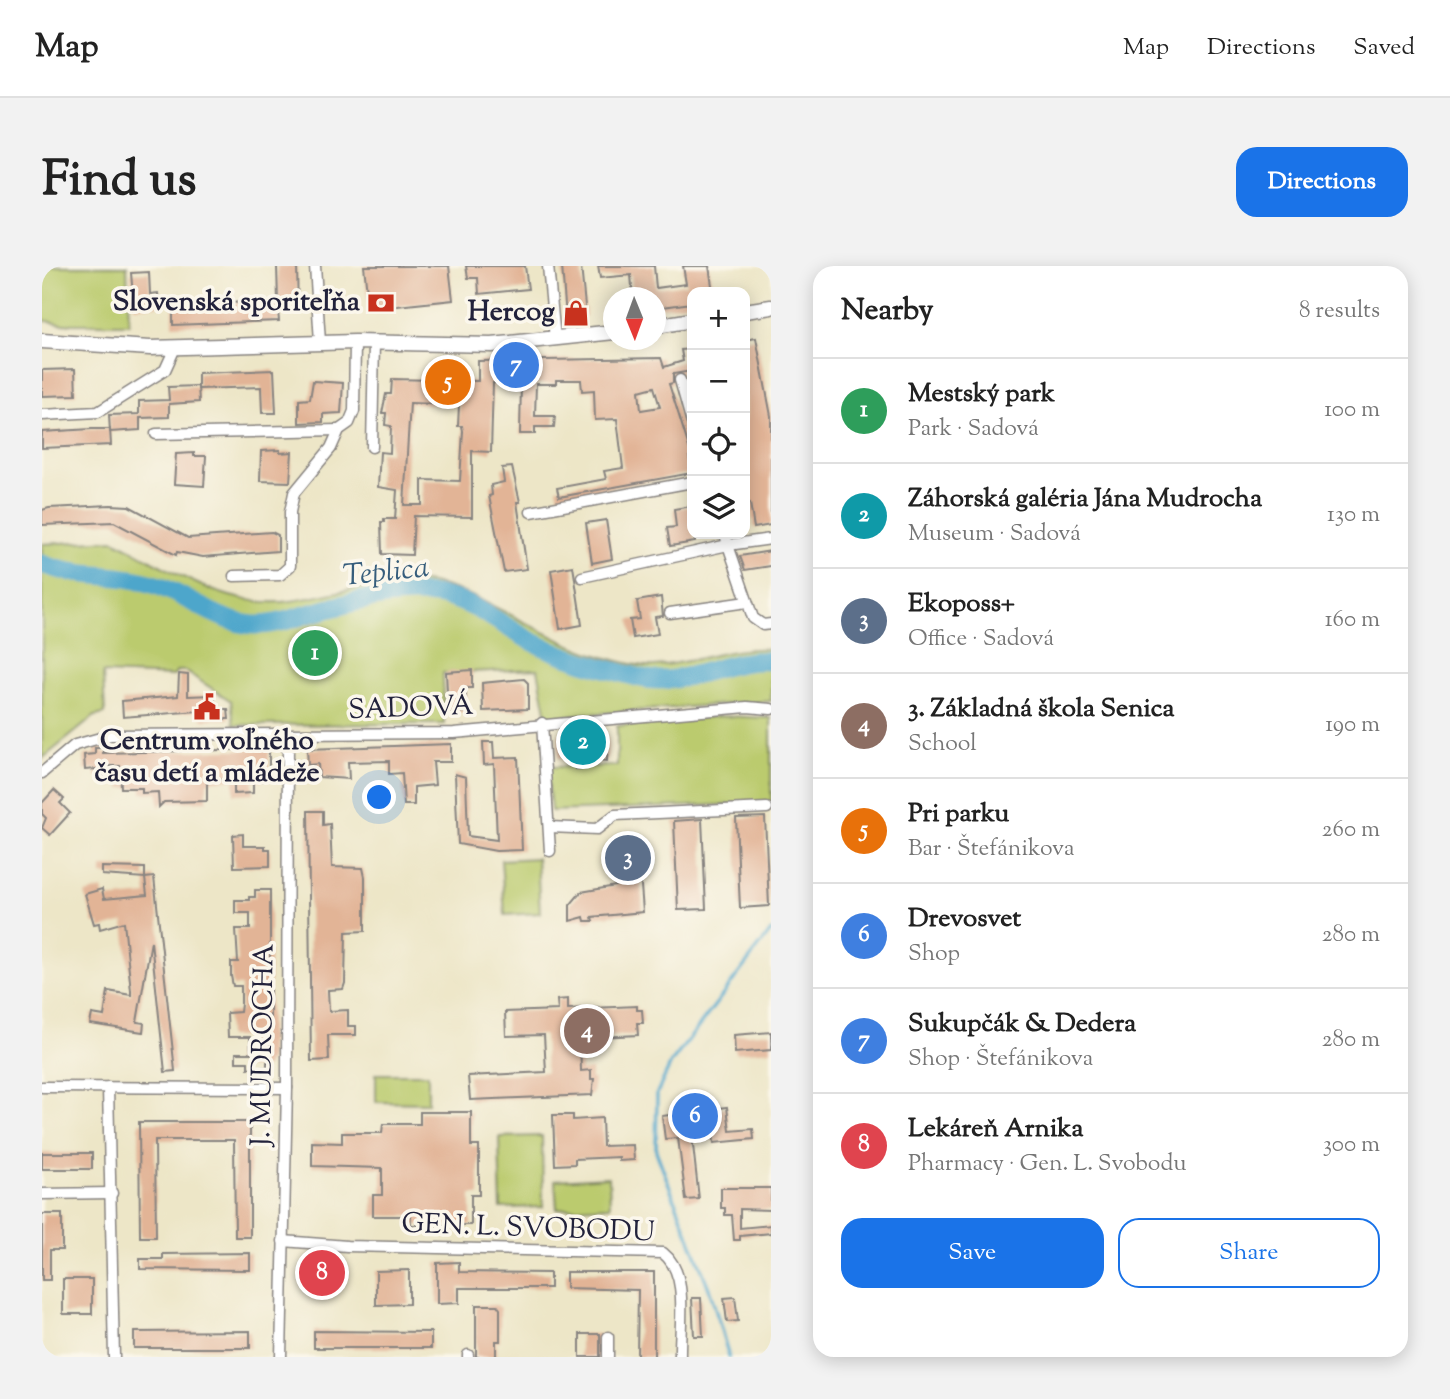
<!DOCTYPE html>
<html lang="en">
<head>
<meta charset="utf-8">
<style>
  :root { --surface:#fff; --page:#f2f2f2; --text:#222; --muted:#767676; --line:#e0e0e0; --accent:#1a73e8 }
  body { margin:0; font-family:"Sorts Mill Goudy",serif; background:var(--page); color:var(--text) }
  .controls { position:absolute; right:21px; top:21px; display:grid; overflow:hidden; border-radius:14px; box-shadow:0 4px 18px #0003 }
  .controls button { width:63px; height:63px; display:grid; place-items:center; padding:0; border:0; border-bottom:2px solid var(--line); background:var(--surface); color:var(--text); font:35px sans-serif }
  .compass { position:absolute; left:561px; top:21px; width:63px; height:63px; border-radius:50%; background:var(--surface); box-shadow:0 4px 18px #0003; rotate:179deg }
  .you { position:absolute; left:338px; top:532px; width:24px; height:24px; margin:-18px; border:5px solid #fff; border-radius:50%; background:#1a73e8; box-shadow:0 0 0 10px #1a73e833 }
  .badge { display:grid; place-items:center; width:46px; height:46px; border-radius:50%; background:var(--accent); color:#fff; font-size:23px; font-weight:700 }
  .pin { position:absolute; translate:-50% -50%; border:4px solid #fff; box-shadow:0 2px 7px #0006 }
  .list { margin:0; padding:0; list-style:none }
  h2 { display:flex; justify-content:space-between; align-items:center; height:91px; margin:0; padding:0 28px; font-size:30px }
  h2 small { font-size:23px; font-weight:400; color:var(--muted) }
  .list li { display:grid; grid-template-columns:46px 1fr auto; gap:21px; align-items:center; box-sizing:border-box; height:105px; padding:0 28px; border-top:2px solid var(--line) }
  .list b { display:block; font-size:26px; white-space:nowrap }
  .list p { margin:0; font-size:23px; white-space:nowrap; color:var(--muted) }
  .list em { font-size:23px; font-style:normal; color:var(--muted) }
  .actions { display:flex; gap:14px; padding:21px 28px }
  .actions a { flex:1; padding:16px 0; border:2px solid var(--accent); border-radius:21px; text-align:center; font-size:24px; color:var(--accent) }
  .actions .main { background:var(--accent); color:#fff }
  .icon { flex:none; width:38px; height:38px; fill:none; stroke:currentColor; stroke-width:2; stroke-linecap:round; stroke-linejoin:round }
  .map { position:relative; flex:none; width:729px; height:1091px; overflow:hidden; border-radius:21px }
  header { display:flex; align-items:center; gap:42px; box-sizing:border-box; height:98px; padding:0 35px; background:var(--surface); border-bottom:2px solid var(--line) }
  header strong { font-size:33px }
  nav { display:flex; gap:38px; margin-inline-start:auto; font-size:24px }
  .intro { display:flex; align-items:center; justify-content:space-between; box-sizing:border-box; height:168px; padding:0 42px }
  h1 { margin:0; font-size:49px }
  .button { padding:18px 32px; border-radius:21px; background:var(--accent); color:#fff; font-size:24px; font-weight:700 }
  main { display:flex; gap:42px; padding:0 42px }
  aside { flex:1; background:var(--surface); border-radius:21px; box-shadow:0 4px 18px #0003 }
  .map>svg:first-child { display:block }
  .green { fill:#bbcb6e; stroke:#6e7654; stroke-width:2 }
  .lines { fill:none; stroke-linecap:round; stroke-linejoin:round }
  .stream { stroke:#4ea6cb; stroke-width:3.5 }
  .river { stroke:#4ea6cb; stroke-width:19 }
  .building { fill:#e2b496; fill-rule:evenodd }
  .minor-casing { stroke:#888481; stroke-width:13 }
  .tertiary-casing { stroke:#888481; stroke-width:17 }
  .minor { stroke:#fff; stroke-width:10 }
  .tertiary { stroke:#fff; stroke-width:14 }
  .labels { text-anchor:middle; dominant-baseline:central; stroke-width:7; stroke-linejoin:round; paint-order:stroke }
  .poi-label { font-size:28px; font-weight:bold; fill:#22223b; stroke:#fbf7ec; text-anchor:end }
  .street-label { font-size:28px; fill:#22223b; stroke:#fbf7ec }
  .water-label { font-size:30px; font-style:italic; fill:#365d7c; stroke:#fbf7ec }
</style>
</head>
<body>
<header>
<strong>Map</strong>
<nav><a>Map</a><a>Directions</a><a>Saved</a></nav>
</header>
<div class="intro"><h1>Find us</h1><a class="button">Directions</a></div>
<main>
<div class="map">
<svg width="729" height="1091" viewBox="0 0 729 1091">
  <rect width="100%" height="100%" fill="#fbf7ec"/>
  <filter id="ink" filterUnits="userSpaceOnUse"><feTurbulence type="fractalNoise" baseFrequency=".0143" numOctaves="2"/><feDisplacementMap in="SourceGraphic" scale="14" xChannelSelector="R" yChannelSelector="G"/><feConvolveMatrix kernelMatrix="1 2 1 2 8 2 1 2 1" color-interpolation-filters="sRGB"/></filter>
  <filter id="wash" filterUnits="userSpaceOnUse"><feTurbulence type="fractalNoise" baseFrequency=".00686" numOctaves="4" result="noise"/><feDisplacementMap in="SourceGraphic" scale="28" xChannelSelector="R" yChannelSelector="G"/><feGaussianBlur stdDeviation="1.57" result="paint"/><feColorMatrix in="noise" values="0 0 0 0 0 0 0 0 0 0 0 0 0 0 0 0 0 1.4 0 .05"/><feComposite in="paint" operator="in"/></filter>
  <g filter="url(#wash)">
    <rect width="100%" height="100%" fill="#ede6c7"/>
    <!-- green -->
    <g class="green">
      <polygon points="0,0 85,0 87,58 20,58 0,54"/>
      <path d="M72,274C128,303 184,344 249,335C292,329 337,313 381,316C434,320 504,376 562,391C577,395 599,402 614,400C653,397 689,380 729,383V435L505,451L496,403L401,407L402,458L192,459L189,435L143,405H135L132,410L61,407L63,448L53,450L0,493V278Z"/>
      <polygon points="681,450 729,452 729,537 509,545 505,501 575,500 575,460"/>
      <polygon points="495,592 498,647 463,649 459,594"/>
      <polygon points="334,808 386,808 386,837 334,836"/>
      <polygon points="500,870 501,941 459,942 457,871"/>
      <polygon points="567,911 568,940 515,943 513,914"/>
    </g>
    <g class="lines">
      <!-- stream -->
      <polyline class="stream" points="687,1091 668,1025 614,885 615,827 629,797 729,665"/>
      <!-- river -->
      <path class="river" d="M0,298C37,313 77,306 114,319C146,330 177,357 212,359C232,360 254,351 274,346C313,335 363,322 404,331C435,338 461,360 489,375C522,392 563,403 599,412C643,422 685,391 729,395"/>
    </g>
    <g id="blocks">
      <!-- building -->
      <g class="building">
        <polygon points="235,0 255,0 256,44 236,45 237,55 131,59 131,39 236,35"/>
        <polygon points="322,0 407,0 411,34 327,43"/>
        <polygon points="424,0 483,0 486,23 437,28 436,12 426,12"/>
        <polygon points="520,0 539,0 544,50 524,52"/>
        <polygon points="556,0 612,0 614,22 644,18 641,0 667,0 671,26 650,26 650,37 613,42 613,32 591,32 589,9 558,12"/>
        <polygon points="107,6 108,28 116,27 117,39 92,41 89,7"/>
        <polygon points="714,72 729,150 729,259 712,262 708,237 703,238 703,226 706,225 703,205 703,74"/>
        <path d="M650,83V105L631,108V117L627,118L650,191H647L650,207L517,231L515,222L564,213L562,205L581,202L575,153L553,154L552,124L540,125L539,114H514V118H494L493,150H513L512,161H493V168H478L479,117H451L449,186L430,185V251L372,250L370,289L340,288L339,256H342V253H353L355,224L336,221L338,186L348,187L349,160L343,159L344,147H340L344,128H349L350,113L436,115V95L619,92L622,101L641,95L639,84ZM612,121L618,141L599,144L597,125ZM368,137L417,139L416,160H420L421,165L418,215L380,214V239H362Z"/>
        <polygon points="33,103 34,129 0,130 0,104"/>
        <polygon points="232,104 234,147 220,147 219,121 156,123 156,107"/>
        <polygon points="271,115 301,117 299,147 281,148 281,156 257,157 257,134 268,133"/>
        <polygon points="156,120 157,136 127,138 127,151 98,152 98,164 68,166 67,149 97,148 97,135 127,134 126,121"/>
        <polygon points="50,163 68,163 69,179 0,182 0,166"/>
        <polygon points="238,184 238,187 250,186 248,216 218,215 219,185"/>
        <polygon points="152,187 152,190 164,190 162,220 132,218 134,188"/>
        <polygon points="470,201 478,236 475,236 485,303 462,306 447,230 450,229 449,219 462,216 460,202"/>
        <polygon points="69,239 87,240 146,272 230,266 236,269 236,285 161,291 135,286 134,289 72,256 0,259 0,244 7,242"/>
        <polygon points="650,240 653,276 628,280 625,262 634,261 632,243"/>
        <polygon points="564,254 570,293 550,297 544,257"/>
        <polygon points="729,285 729,300 703,304 698,290"/>
        <polygon points="531,300 540,359 518,363 509,304"/>
        <polygon points="619,331 621,350 613,351 616,368 591,372 588,354 598,353 595,335"/>
        <polygon points="430,404 430,422 424,422 423,446 406,447 404,406"/>
        <polygon points="137,408 146,409 146,430 172,429 173,443 186,443 187,453 161,453 156,445 81,451 80,435 136,430"/>
        <polygon points="482,413 486,417 486,443 441,445 440,417"/>
        <polygon points="517,468 566,471 565,495 544,493 543,503 534,503 535,493 516,492"/>
        <polygon points="441,476 451,476 452,492 476,491 480,584 454,585 416,578 413,508 424,511 426,570 455,574 452,498 442,499"/>
        <polygon points="409,478 409,496 391,496 393,519 372,521 372,539 362,539 360,507 347,508 347,495 306,496 307,513 277,511 276,498 266,499 265,483"/>
        <polygon points="53,482 61,482 61,487 227,483 227,504 221,504 221,515 211,515 211,527 192,528 192,513 172,514 165,517 165,535 122,536 117,541 116,526 100,527 100,522 79,522 78,500 62,500 62,510 54,511 54,503 43,504 42,489 53,488"/>
        <polygon points="12,524 22,533 18,537 28,547 8,569 0,562 4,552 0,548 0,537"/>
        <polygon points="266,545 281,545 281,559 288,558 290,601 321,602 323,611 323,665 304,666 303,717 301,723 286,724 287,745 306,744 306,760 314,760 314,769 286,769 287,794 269,795"/>
        <polygon points="723,551 727,640 698,642 694,552"/>
        <polygon points="660,553 664,643 636,644 632,555"/>
        <polygon points="201,568 201,580 223,580 223,583 228,583 228,600 192,601 191,569"/>
        <polygon points="588,583 600,584 598,606 601,646 550,651 551,655 543,655 542,651 528,655 528,639 539,626 574,620 566,599 575,586"/>
        <polygon points="60,601 103,602 103,612 60,609"/>
        <polygon points="112,611 133,805 123,806 109,675 95,756 102,757 101,766 48,758 50,748 62,750 66,725 89,729 89,725 82,656 58,663 57,657 52,658 43,628 60,623 62,633 105,629 103,612"/>
        <polygon points="213,624 228,624 228,796 225,796 225,801 206,802 206,796 194,796 194,787 209,787 208,771 186,771 185,747 198,746 199,738 199,720 191,720 189,710 189,696 196,696 194,663 208,663 208,647 193,647 193,634 207,634 207,631 213,631"/>
        <polygon points="526,733 526,743 595,740 595,744 600,744 601,757 595,757 596,769 538,772 539,805 549,804 549,813 552,813 550,829 428,834 426,810 504,806 502,769 464,770 463,746 516,744 515,734"/>
        <polygon points="729,766 729,784 693,787 692,769"/>
        <polygon points="685,841 688,865 711,863 712,873 672,877 671,867 650,870 657,933 644,934 636,872 623,873 620,850"/>
        <polygon points="378,846 429,846 429,880 437,880 437,929 429,929 429,959 369,959 369,950 331,950 331,929 340,929 340,902 270,900 270,876 300,877 300,867 340,867 341,858 378,858"/>
        <polygon points="511,849 531,849 531,854 560,852 561,880 591,879 592,894 577,895 577,891 533,893 533,898 513,899"/>
        <polygon points="97,856 208,856 208,971 193,971 192,874 113,874 114,971 98,971"/>
        <rect x="0" y="887" width="50" height="16"/>
        <polygon points="679,922 729,922 729,944 698,943 698,962 729,959 729,967 698,970 698,974 692,974 690,949 683,949 683,942 679,942"/>
        <polygon points="0,948 20,948 20,984 8,984 8,1014 0,1014"/>
        <polygon points="208,987 208,1004 98,1003 98,993 121,993 121,988"/>
        <polygon points="417,996 417,1006 508,1007 508,1022 417,1022 417,1037 395,1038 395,997"/>
        <polygon points="367,1004 367,1038 334,1039 334,1005"/>
        <polygon points="279,1006 296,1006 296,1025 274,1026 274,1011"/>
        <polygon points="524,1006 612,1006 612,1091 595,1091 596,1024 524,1022"/>
        <rect x="21" y="1013" width="29" height="35"/>
        <polygon points="693,1031 696,1055 685,1056 682,1032"/>
        <polygon points="650,1032 659,1032 661,1070 652,1070"/>
        <polygon points="434,1039 455,1039 458,1043 458,1075 454,1075 454,1091 434,1091"/>
        <polygon points="208,1065 208,1082 92,1082 92,1066"/>
        <polygon points="272,1065 389,1066 389,1082 272,1082"/>
        <rect x="538" y="1068" width="20" height="23"/>
      </g>
    </g>
  </g>
  <g filter="url(#ink)">
    <use href="#blocks" fill-opacity="0" stroke="#888481" stroke-width="2"/>
    <g class="lines">
      <!-- minor casing -->
      <g class="minor-casing">
        <g id="minor">
          <polyline points="273,0 278,76"/>
          <polyline points="506,0 513,73"/>
          <polyline points="638,114 650,157"/>
          <polyline points="0,149 56,146 123,104 133,82"/>
          <polyline points="114,168 297,164"/>
          <polyline points="330,181 332,76"/>
          <polyline points="489,246 650,216"/>
          <polyline points="683,268 686,279 729,273"/>
          <polyline points="192,310 238,309 248,300 248,246 252,227 289,182 297,164 307,157 312,145 313,76"/>
          <polyline points="540,311 686,279 711,352 721,359 729,358"/>
          <polyline points="628,347 705,336"/>
          <polyline points="500,457 508,585"/>
          <polyline points="0,507 33,479 69,469 412,467 705,441 729,443"/>
          <polyline points="507,561 555,563 573,549 725,542"/>
          <polyline points="0,821 245,822"/>
          <polyline points="66,821 72,1091"/>
          <polyline points="0,928 70,927"/>
          <path d="M241,975L305,980L621,987C648,1008 637,1060 638,1091"/>
          <polyline points="566,1071 566,1091"/>
          <polyline points="426,1089 426,1091"/>
          <polyline points="239,1091 245,822 246,468"/>
        </g>
      </g>
      <!-- tertiary casing -->
      <g class="tertiary-casing">
        <g id="tertiary">
          <polyline points="703,45 729,41"/>
          <polyline points="614,60 650,54"/>
          <polyline points="0,75 108,82 313,76 450,79 572,66"/>
        </g>
      </g>
      <!-- minor -->
      <use href="#minor" class="minor"/>
      <!-- tertiary -->
      <use href="#tertiary" class="tertiary"/>
    </g>
  </g>
  <!-- icons -->
  <defs>
    <g id="bank-bare" transform="scale(2.1)"><path d="M-6-4H6V4H-6ZM0-2.3a2.3 2.3 0 1 0 0 4.6a2.3 2.3 0 1 0 0-4.6Z" fill="#c8321e" stroke="#fbf7ec" stroke-width="2.5" paint-order="stroke"/></g>
    <g id="shop-bare" transform="scale(2.1)"><path d="M-5-2.5h2.3a2.7 3.5 0 0 1 5.4 0H5L5.5 6h-11ZM-1.5-2.5h3a1.5 2.3 0 0 0-3 0Z" fill="#c8321e" stroke="#fbf7ec" stroke-width="2.5" paint-order="stroke"/></g>
    <g id="civic-bare" transform="scale(2.1)"><path d="M-.6-6.5H3V-4.5H.6V-3L4-1V1h2V6H-6V1h2V-1L-.6-3ZM-1.2 2.5V6h2.4V2.5Z" fill="#c8321e" stroke="#fbf7ec" stroke-width="2.5" paint-order="stroke"/></g>
  </defs>
  <g fill-rule="evenodd">
    <use href="#bank-bare" x="339" y="37"/>
    <use href="#shop-bare" x="534" y="47"/>
    <use href="#civic-bare" x="165" y="441"/>
  </g>
  <g class="labels">
    <!-- poi labels -->
    <g class="poi-label">
      <text x="318" y="37">Slovenská sporiteľňa</text>
      <text x="513" y="47">Hercog</text>
      <text x="165" y="476" text-anchor="middle">Centrum voľného<tspan x="165" dy="32">času detí a mládeže</tspan></text>
    </g>
    <!-- street labels -->
    <g class="street-label">
      <text transform="translate(369 443) rotate(-2)">SADOVÁ</text>
      <text transform="translate(222 779) rotate(-89)">J. MUDROCHA</text>
      <text transform="translate(486 963) rotate(2)">GEN. L. SVOBODU</text>
    </g>
    <!-- water labels -->
    <g class="water-label">
      <text transform="translate(344 307) rotate(-6)">Teplica</text>
    </g>
  </g>
</svg>
<div class="controls">
<button>+</button>
<button>−</button>
<button><svg class="icon" aria-label="locate" viewBox="0 0 24 24"><circle cx="12" cy="12" r="6"/><path d="M12 2v4M12 18v4M2 12h4M18 12h4"/></svg></button>
<button><svg class="icon" aria-label="layers" viewBox="0 0 24 24"><path d="M12 4l9 5-9 5-9-5zM3 14l9 5 9-5"/></svg></button>
</div>
<svg class="compass" viewBox="-18 -18 36 36"><path d="M0-13l5 13h-10z" fill="#e53935"/><path d="M0 13l5-13h-10z" fill="#767676"/></svg>
<div class="you"></div>
<div class="pin badge" style="left:273px;top:387px;background:#2e9e5b">1</div>
<div class="pin badge" style="left:541px;top:476px;background:#0f9aa8">2</div>
<div class="pin badge" style="left:586px;top:592px;background:#5c6f8a">3</div>
<div class="pin badge" style="left:545px;top:765px;background:#8d6e63">4</div>
<div class="pin badge" style="left:406px;top:116px;background:#e8710a">5</div>
<div class="pin badge" style="left:653px;top:850px;background:#3f7fe0">6</div>
<div class="pin badge" style="left:474px;top:99px;background:#3f7fe0">7</div>
<div class="pin badge" style="left:280px;top:1007px;background:#e0444e">8</div>
</div>
<aside>
<h2>Nearby<small>8 results</small></h2>
<ul class="list">
<li><span class="badge" style="background:#2e9e5b">1</span><div><b>Mestský park</b><p>Park · Sadová</p></div><em>100 m</em></li>
<li><span class="badge" style="background:#0f9aa8">2</span><div><b>Záhorská galéria Jána Mudrocha</b><p>Museum · Sadová</p></div><em>130 m</em></li>
<li><span class="badge" style="background:#5c6f8a">3</span><div><b>Ekoposs+</b><p>Office · Sadová</p></div><em>160 m</em></li>
<li><span class="badge" style="background:#8d6e63">4</span><div><b>3. Základná škola Senica</b><p>School</p></div><em>190 m</em></li>
<li><span class="badge" style="background:#e8710a">5</span><div><b>Pri parku</b><p>Bar · Štefánikova</p></div><em>260 m</em></li>
<li><span class="badge" style="background:#3f7fe0">6</span><div><b>Drevosvet</b><p>Shop</p></div><em>280 m</em></li>
<li><span class="badge" style="background:#3f7fe0">7</span><div><b>Sukupčák &amp; Dedera</b><p>Shop · Štefánikova</p></div><em>280 m</em></li>
<li><span class="badge" style="background:#e0444e">8</span><div><b>Lekáreň Arnika</b><p>Pharmacy · Gen. L. Svobodu</p></div><em>300 m</em></li>
</ul>
<div class="actions"><a class="main">Save</a><a>Share</a></div>
</aside>
</main>
</body>
</html>
